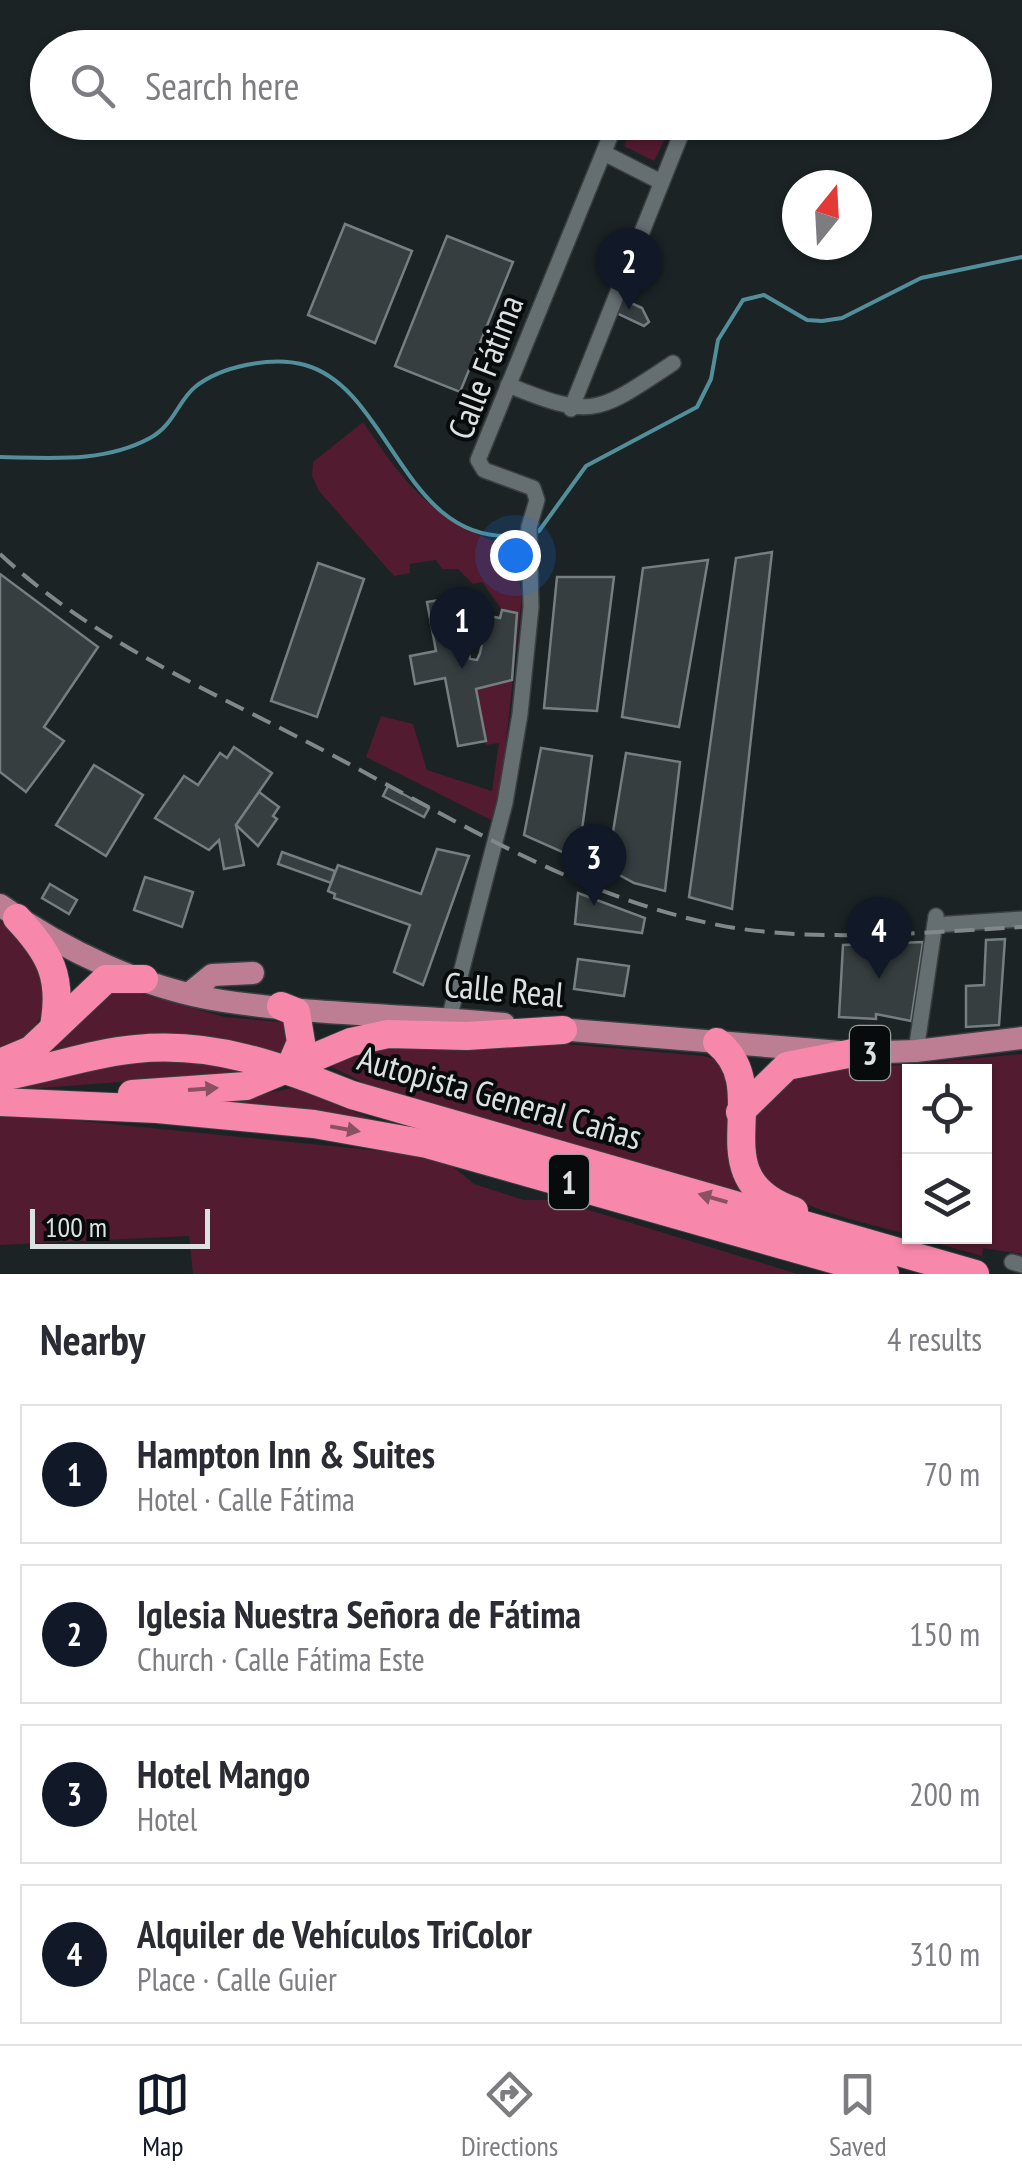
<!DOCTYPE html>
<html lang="en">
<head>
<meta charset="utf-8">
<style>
  :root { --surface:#fff; --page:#f7f7f7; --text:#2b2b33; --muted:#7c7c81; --line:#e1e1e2; --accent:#111827 }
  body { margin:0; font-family:"PT Sans Narrow",sans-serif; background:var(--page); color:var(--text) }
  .controls { position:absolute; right:30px; bottom:30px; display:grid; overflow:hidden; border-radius:0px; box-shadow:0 2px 8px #0004 }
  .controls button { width:90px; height:90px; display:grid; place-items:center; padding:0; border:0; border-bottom:2px solid var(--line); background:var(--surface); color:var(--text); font:50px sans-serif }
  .compass { position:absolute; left:782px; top:170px; width:90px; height:90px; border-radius:50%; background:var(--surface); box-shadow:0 2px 8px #0004; rotate:18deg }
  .scale { position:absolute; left:30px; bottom:25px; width:180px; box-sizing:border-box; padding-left:10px; border:5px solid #dce1e2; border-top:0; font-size:28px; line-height:35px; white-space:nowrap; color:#dce1e2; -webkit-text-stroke:8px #080b0c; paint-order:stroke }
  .you { position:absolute; left:515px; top:555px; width:35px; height:35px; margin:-25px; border:8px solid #fff; border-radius:50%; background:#1a73e8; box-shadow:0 0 0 15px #1a73e833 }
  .badge { display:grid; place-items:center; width:65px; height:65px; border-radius:50%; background:var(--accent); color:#fff; font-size:32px; font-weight:700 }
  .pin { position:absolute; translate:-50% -82px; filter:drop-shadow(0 2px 5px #0008) }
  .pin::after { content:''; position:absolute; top:52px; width:35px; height:30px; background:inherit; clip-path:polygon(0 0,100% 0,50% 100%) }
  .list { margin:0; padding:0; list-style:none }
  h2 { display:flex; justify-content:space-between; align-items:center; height:130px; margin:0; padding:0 40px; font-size:42px }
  h2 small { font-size:32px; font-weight:400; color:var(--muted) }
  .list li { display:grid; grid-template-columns:65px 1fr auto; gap:30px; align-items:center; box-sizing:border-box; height:140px; margin:0 20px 20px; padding:0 20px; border:2px solid var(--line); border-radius:0px }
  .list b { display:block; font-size:38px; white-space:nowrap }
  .list p { margin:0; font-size:32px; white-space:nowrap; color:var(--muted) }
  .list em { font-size:32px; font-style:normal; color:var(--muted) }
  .icon { flex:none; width:55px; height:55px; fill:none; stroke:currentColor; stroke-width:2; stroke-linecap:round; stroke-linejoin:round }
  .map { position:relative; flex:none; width:1022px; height:1274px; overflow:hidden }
  .search { position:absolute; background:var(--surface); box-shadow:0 2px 8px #0004; left:30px; right:30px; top:30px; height:110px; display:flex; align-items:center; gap:25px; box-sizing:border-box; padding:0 35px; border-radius:55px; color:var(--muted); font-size:38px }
  .sheet { height:770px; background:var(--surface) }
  nav { display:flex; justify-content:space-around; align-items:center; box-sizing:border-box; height:140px; border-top:2px solid var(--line); background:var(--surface); font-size:28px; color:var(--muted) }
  nav a { display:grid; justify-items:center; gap:5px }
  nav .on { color:var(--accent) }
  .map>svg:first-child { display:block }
  .green { fill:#521b2f }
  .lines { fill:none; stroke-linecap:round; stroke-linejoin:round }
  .stream { stroke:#528f9b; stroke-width:4 }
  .building { fill:#363e40; stroke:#757e81; stroke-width:2.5 }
  .street-casing { stroke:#393f41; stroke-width:18 }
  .primary-casing { stroke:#393f41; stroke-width:25 }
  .highway-casing { stroke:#393f41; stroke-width:30 }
  .street { stroke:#656e71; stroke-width:15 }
  .primary { stroke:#bd7e94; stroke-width:22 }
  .highway { stroke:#f788ac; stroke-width:28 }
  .rail { stroke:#828889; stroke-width:4; stroke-dasharray:20 10; stroke-linecap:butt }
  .oneway { fill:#8b5064 }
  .labels { text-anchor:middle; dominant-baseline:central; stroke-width:8; stroke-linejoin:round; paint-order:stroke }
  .shield { fill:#080b0c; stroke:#9ca1a2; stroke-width:2.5 }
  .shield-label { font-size:32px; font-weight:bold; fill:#dce1e2 }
  .street-label { font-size:35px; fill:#dce1e2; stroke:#080b0c }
</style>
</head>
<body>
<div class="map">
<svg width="1022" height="1274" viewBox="0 0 1022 1274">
  <rect width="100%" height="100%" fill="#1b2324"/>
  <!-- green -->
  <g class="green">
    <polygon points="636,123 673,123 654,161 624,146"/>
    <path d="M363,422C410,491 433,519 513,549L522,596L497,823L366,757L381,716L413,724L427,770L492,791L499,743L486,745L476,689L512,680L502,610L482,582L473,584L458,569H442L436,560L410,564V573L394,576L319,491L312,476L313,462Z"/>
    <path d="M0,921C52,960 70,1021 0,1051Z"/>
    <polygon points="120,988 225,1017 291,1023 286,1055 240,1045 34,1060 100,996"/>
    <polygon points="555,1043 704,1056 727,1063 728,1158 752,1199 378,1090 330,1066 365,1047"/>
    <path d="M1022,1054V1254L983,1248L982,1256L915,1237L984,1236V1072H910L909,1235C868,1222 765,1206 753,1157C750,1144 755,1124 756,1110L807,1067L859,1069Z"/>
    <polygon points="154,1057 269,1071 0,1091 97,1066"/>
    <polygon points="293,1088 393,1127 192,1108"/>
    <polygon points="0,1117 51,1118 401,1153 451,1165 474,1184 524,1200 556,1200 798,1274 193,1274 189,1236 0,1245"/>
  </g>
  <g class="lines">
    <!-- stream -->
    <g class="stream">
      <path d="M0,457C51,458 104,463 150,438C174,425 178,401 195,387C221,366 272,356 305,365C392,389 404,551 522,535"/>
      <polyline points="532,533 539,531 586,466 697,407 711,379 718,340 743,300 764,295 807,320 822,321 842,318 921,278 1022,257"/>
    </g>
  </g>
  <!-- building -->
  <g class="building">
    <polygon points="345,224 412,251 375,343 308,315"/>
    <polygon points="447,236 513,262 460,392 395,366"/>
    <polygon points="620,298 642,308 649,322 644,326 614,312"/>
    <polygon points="772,552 755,702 732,909 689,897 736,558"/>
    <polygon points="708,560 679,727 622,717 643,568"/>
    <polygon points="318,563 364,579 317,717 271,701"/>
    <polygon points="0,574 98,647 44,727 64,741 26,792 0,772"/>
    <polygon points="557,577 614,577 597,711 544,708"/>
    <polygon points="458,597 470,659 477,660 480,653 488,616 500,618 502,610 517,613 512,680 476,689 486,741 458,746 445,678 415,684 410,656 436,651 427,602"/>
    <polygon points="234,747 272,773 236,825 244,865 224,869 219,840 209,850 155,818 184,776 198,785 220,753 227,758"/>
    <polygon points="541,748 592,756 578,859 524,835"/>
    <polygon points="626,753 680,762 665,891 634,883 607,868"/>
    <polygon points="94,765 143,795 106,856 56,825"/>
    <polygon points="388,786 429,808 424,817 383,796"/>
    <polygon points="259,792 279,807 273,816 277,819 258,846 236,825"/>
    <polygon points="437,849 469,856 423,985 394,972 410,925 334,898 335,894 328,891 338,865 421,894"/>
    <polygon points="282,852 335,871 331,883 278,864"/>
    <polygon points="145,877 193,892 182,927 134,910"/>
    <polygon points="50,884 77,900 69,914 42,898"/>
    <polygon points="578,893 645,918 642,933 575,924"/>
    <polygon points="1005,939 999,1025 966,1027 966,986 984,985 986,940"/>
    <polygon points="923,942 911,1021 876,1014 876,1019 839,1017 843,945"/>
    <polygon points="578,959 629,966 624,996 574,989"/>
  </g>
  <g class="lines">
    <!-- street casing -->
    <g class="street-casing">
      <g id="street">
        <polyline points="604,153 661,182"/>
        <path d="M508,385C594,420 597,413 673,363"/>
        <polyline points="571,409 686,122"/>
        <polyline points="935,925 1022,919"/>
        <polyline points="449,1019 505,803 520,714 531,607 529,527 537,500 533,488 484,470 478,460 616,122"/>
        <polyline points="916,1051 936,916"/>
        <polyline points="1012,1262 1022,1265"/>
      </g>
    </g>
    <!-- primary casing -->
    <g class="primary-casing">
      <g id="primary">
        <path d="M0,905C64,951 145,989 223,1001C315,1015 411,1015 504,1024"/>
        <polyline points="190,993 212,975 253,973"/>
        <polyline points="546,1028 853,1053 916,1051 1022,1038"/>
      </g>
    </g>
    <!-- highway casing -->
    <g class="highway-casing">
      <g id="highway">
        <path d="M17,918C50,953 63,977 54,1026"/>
        <polyline points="281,1006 296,1012 301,1042 289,1070"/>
        <path d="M717,1042C778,1091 695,1177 794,1211"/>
        <polyline points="0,1063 31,1050 106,979 144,979"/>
        <path d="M0,1077C46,1070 90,1053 136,1049C215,1041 281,1067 352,1095L975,1274"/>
        <polyline points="132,1094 246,1086 351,1042 388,1034 467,1036 563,1030"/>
        <polyline points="0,1102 157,1109 314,1124 427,1144 885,1274"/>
        <polyline points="740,1112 787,1066 853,1053"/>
      </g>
    </g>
    <!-- street -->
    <use href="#street" class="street"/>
    <!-- primary -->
    <use href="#primary" class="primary"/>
    <!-- highway -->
    <use href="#highway" class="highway"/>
    <!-- rail -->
    <path class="rail" d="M0,554C98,645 218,694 334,756C460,823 593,905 735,928C829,942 928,932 1022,927"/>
  </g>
  <!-- one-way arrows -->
  <defs><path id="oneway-solid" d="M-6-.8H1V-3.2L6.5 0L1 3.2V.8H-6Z" transform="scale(2.5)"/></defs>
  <g class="oneway">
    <use href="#oneway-solid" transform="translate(203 1089) rotate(-4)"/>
    <use href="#oneway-solid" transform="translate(345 1129) rotate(10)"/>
    <use href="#oneway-solid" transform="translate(713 1198) rotate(-164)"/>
  </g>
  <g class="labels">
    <!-- shield labels -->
    <g class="shield">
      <rect x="850" y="1026" width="40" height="54" rx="8"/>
      <rect x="549" y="1155" width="40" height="54" rx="8"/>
    </g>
    <g class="shield-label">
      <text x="870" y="1053">3</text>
      <text x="569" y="1182">1</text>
    </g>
    <!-- street labels -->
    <g class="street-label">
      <text transform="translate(485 367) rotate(-69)">Calle Fátima</text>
      <text transform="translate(504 989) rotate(5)">Calle Real</text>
      <text transform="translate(500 1097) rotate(16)">Autopista General Cañas</text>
    </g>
  </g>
</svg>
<div class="controls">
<button><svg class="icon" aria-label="locate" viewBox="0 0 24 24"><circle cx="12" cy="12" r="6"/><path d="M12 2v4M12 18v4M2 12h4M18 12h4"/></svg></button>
<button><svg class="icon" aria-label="layers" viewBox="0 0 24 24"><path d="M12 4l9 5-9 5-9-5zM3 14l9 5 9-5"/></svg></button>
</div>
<svg class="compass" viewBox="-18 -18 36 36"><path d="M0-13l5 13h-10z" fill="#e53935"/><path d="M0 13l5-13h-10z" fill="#7c7c81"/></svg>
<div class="scale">100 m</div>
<div class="you"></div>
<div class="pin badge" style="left:462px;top:669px">1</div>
<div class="pin badge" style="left:629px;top:310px">2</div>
<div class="pin badge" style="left:594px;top:906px">3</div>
<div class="pin badge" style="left:879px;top:979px">4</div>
<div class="search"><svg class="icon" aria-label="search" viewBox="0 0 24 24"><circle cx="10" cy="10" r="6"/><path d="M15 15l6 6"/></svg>Search here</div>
</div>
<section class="sheet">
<h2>Nearby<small>4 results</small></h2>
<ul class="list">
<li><span class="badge">1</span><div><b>Hampton Inn &amp; Suites</b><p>Hotel · Calle Fátima</p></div><em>70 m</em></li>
<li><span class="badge">2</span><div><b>Iglesia Nuestra Señora de Fátima</b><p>Church · Calle Fátima Este</p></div><em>150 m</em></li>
<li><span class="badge">3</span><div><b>Hotel Mango</b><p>Hotel</p></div><em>200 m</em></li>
<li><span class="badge">4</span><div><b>Alquiler de Vehículos TriColor</b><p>Place · Calle Guier</p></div><em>310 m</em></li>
</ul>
</section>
<nav>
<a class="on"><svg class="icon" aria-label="map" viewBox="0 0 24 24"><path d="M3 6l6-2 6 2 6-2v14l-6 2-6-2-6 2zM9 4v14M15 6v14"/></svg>Map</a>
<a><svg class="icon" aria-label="directions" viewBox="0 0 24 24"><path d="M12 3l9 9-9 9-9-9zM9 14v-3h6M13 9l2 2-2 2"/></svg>Directions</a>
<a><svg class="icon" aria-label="saved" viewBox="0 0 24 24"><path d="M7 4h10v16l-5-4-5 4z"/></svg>Saved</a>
</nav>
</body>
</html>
